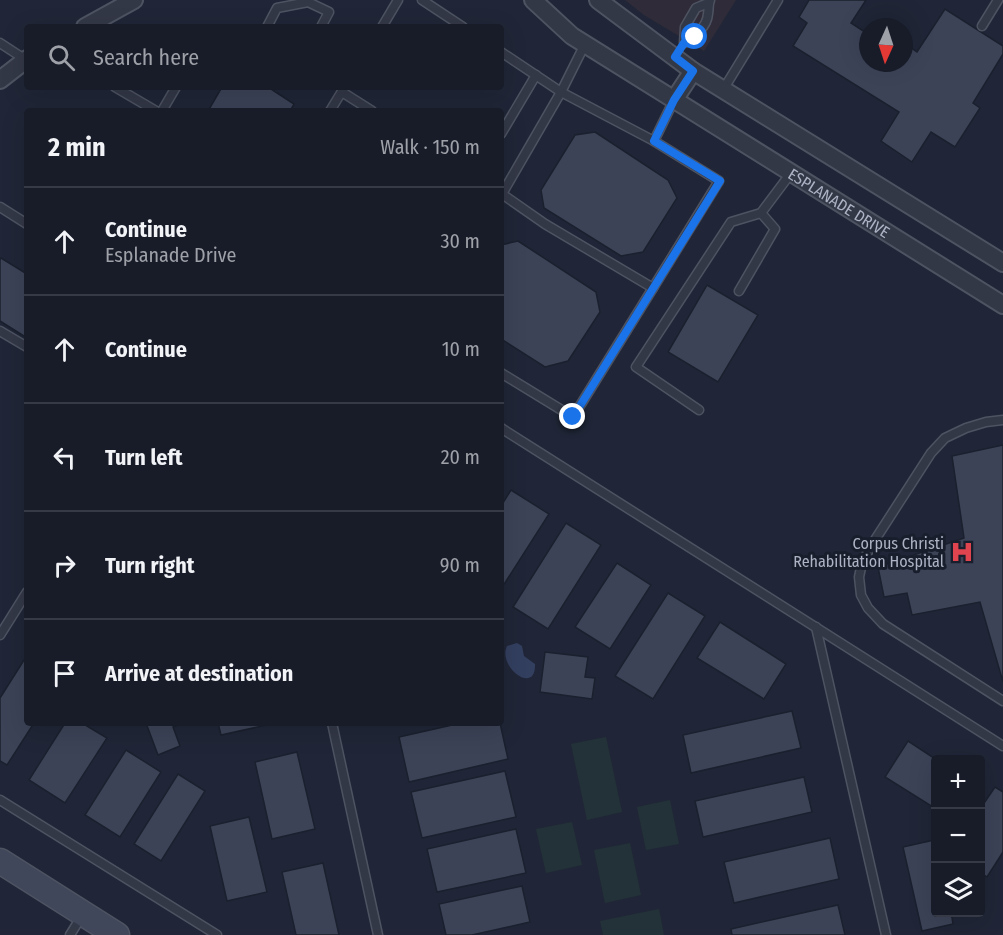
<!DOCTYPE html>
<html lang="en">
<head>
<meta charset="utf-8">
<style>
  :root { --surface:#181c29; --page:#212531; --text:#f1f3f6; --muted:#9fa1a8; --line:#363a46 }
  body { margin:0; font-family:"Fira Sans Condensed",sans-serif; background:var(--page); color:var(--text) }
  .controls { position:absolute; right:18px; bottom:18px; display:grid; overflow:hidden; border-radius:6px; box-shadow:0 6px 24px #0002 }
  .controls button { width:54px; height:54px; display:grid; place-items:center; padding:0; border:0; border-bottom:2px solid var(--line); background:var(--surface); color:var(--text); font:30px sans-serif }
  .compass { position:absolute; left:859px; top:18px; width:54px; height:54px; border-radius:50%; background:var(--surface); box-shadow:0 6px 24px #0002; rotate:183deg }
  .stop { position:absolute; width:18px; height:18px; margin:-14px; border:4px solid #1a73e8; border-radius:50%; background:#fff }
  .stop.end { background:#1a73e8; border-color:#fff; box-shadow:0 2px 6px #0008 }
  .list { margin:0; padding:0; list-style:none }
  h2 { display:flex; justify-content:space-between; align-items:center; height:78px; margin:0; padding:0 24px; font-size:26px }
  h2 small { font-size:20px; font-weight:400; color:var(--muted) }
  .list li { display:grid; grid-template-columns:39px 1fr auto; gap:18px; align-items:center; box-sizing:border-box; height:108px; padding:0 24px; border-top:2px solid var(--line) }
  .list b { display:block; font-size:22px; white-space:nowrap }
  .list p { margin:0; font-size:20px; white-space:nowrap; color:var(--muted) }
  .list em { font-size:20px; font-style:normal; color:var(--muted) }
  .icon { flex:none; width:33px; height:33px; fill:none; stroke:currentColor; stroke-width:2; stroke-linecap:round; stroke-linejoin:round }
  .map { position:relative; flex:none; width:1003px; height:935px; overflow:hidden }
  .search { position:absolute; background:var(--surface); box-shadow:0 6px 24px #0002; left:24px; top:24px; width:480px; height:66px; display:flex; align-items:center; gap:15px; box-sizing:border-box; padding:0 21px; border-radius:6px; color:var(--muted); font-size:22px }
  .panel { position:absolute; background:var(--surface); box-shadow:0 6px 24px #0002; left:24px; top:108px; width:480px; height:618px; border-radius:6px }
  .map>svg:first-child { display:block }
  .medical { fill:#2f2b38 }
  .green { fill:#223238 }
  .water { fill:#333f5f }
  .building { fill:#3c4357; stroke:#1b202e; stroke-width:1.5 }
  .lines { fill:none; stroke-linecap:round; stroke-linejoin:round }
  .service-casing { stroke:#4e5362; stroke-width:11 }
  .minor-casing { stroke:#4e5362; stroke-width:20 }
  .secondary-casing { stroke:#4e5362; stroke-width:27 }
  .service { stroke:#333847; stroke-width:8 }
  .minor { stroke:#333847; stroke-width:16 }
  .secondary { stroke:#41475a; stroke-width:24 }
  .route { stroke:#1a73e8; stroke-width:8 }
  .labels { text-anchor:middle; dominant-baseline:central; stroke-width:6; stroke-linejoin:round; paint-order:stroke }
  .street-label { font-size:16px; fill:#adb3c4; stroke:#191e2c }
  .poi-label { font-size:16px; fill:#adb3c4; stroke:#191e2c; text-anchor:end }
</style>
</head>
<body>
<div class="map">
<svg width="1003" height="935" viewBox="0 0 1003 935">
  <rect width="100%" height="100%" fill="#202637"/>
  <!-- medical -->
  <polygon class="medical" points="625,0 736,0 704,51 644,15"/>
  <!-- green -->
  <g class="green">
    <polygon points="606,737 622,812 587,820 571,744"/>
    <polygon points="670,800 679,844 646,850 637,807"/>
    <polygon points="572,822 582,865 546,873 536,829"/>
    <polygon points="630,843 641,895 605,903 594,850"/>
    <polygon points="659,909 664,935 603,935 600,921"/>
  </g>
  <!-- water -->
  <path class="water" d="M517,643L522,646L524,656L535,664C536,696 497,667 507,646Z"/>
  <!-- building -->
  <g class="building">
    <polygon points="809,0 866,0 851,23 868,34 868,63 904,63 904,43 917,52 945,9 1003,46 1003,54 973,103 980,108 955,147 931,132 912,162 881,141 899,112 793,46 807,23 799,17"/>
    <polygon points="222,87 268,87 294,104 290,111 208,111"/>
    <polygon points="595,132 668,180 677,198 643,252 621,256 544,208 541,190 575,135"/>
    <polygon points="518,241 596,292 600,312 568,361 545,367 501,339 501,245"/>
    <polygon points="1,258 27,274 27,338 0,321 0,260"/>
    <polygon points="707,285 758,315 718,382 668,352"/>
    <polygon points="1003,445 1003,682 980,602 912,615 907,593 884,597 878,567 964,538 952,456"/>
    <polygon points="511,490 549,514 501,589 501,506"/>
    <polygon points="566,523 601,545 548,629 513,607"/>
    <polygon points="617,563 651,585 610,649 575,627"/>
    <polygon points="668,593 705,616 653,699 615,676"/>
    <polygon points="720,622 786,664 764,699 697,658"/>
    <polygon points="545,652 588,657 585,677 595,678 592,699 540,692"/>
    <polygon points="24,660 27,662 27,723 34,723 7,765 0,761 0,698"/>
    <polygon points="792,711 801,748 691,773 683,735"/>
    <polygon points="65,723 82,723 107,738 65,803 29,780"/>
    <polygon points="146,723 183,723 173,727 180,746 158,755"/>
    <polygon points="218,723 276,723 221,735"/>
    <polygon points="461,723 500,723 508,759 409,782 399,737"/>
    <polygon points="908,741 937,760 936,760 936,809 885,777"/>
    <polygon points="126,750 161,772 120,837 85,815"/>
    <polygon points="297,752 315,829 272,839 255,762"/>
    <polygon points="505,771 516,817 422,838 411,792"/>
    <polygon points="178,774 205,791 161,861 134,844"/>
    <polygon points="804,777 812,812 703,837 695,801"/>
    <polygon points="995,787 1003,792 1003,852 987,877 980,873 980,809"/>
    <polygon points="249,817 267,892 227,901 210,826"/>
    <polygon points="516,829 526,873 437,892 427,849"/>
    <polygon points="830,838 839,879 734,903 724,862"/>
    <polygon points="934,840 936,912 951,912 953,924 922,931 903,847"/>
    <polygon points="323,863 339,935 296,935 282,872"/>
    <polygon points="522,886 530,922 472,935 446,935 439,904"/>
    <polygon points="838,905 845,935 732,935 731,929"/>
  </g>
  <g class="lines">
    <!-- service casing -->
    <g class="service-casing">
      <g id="service">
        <polyline points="422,0 463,27"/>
        <path d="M708,3L696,8L685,27L684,43C694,38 707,27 708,14C709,9 708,5 710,0"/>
        <polyline points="982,26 998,0"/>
        <polyline points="267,27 277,8 308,2 329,12 321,27"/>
        <polyline points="382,27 398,0"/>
        <polyline points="0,43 26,60"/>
        <polyline points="585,44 561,92 502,194 545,224 653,288 719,181 654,141 674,100"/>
        <polyline points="501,52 561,92 654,141"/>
        <polyline points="115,87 156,111"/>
        <polyline points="723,90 778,0"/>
        <polyline points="342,92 372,111"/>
        <polyline points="162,111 176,87"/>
        <polyline points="330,111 344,88"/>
        <polyline points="501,134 536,75"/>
        <polyline points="0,207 27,224"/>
        <polyline points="739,291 775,229 761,213"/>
        <polyline points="0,331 27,347"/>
        <polyline points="501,373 573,417 653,288"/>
        <polyline points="699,410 636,367 731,222 761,213 791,173"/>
        <polyline points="1003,420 986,422 966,428 945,438 931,453 871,546 862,563 859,577 861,595 868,608 883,624 1003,701"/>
        <polyline points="501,428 1003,746"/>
        <polyline points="816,627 886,935"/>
        <polyline points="0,635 27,592"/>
        <polyline points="332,723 378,935"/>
        <polyline points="0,800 217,935"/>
        <polyline points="70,935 83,914"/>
      </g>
    </g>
    <!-- minor casing -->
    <g class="minor-casing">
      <g id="minor">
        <path id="s1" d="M533,0L572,36L1003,305"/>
        <polyline points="598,0 693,71 1003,263"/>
        <polyline points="85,27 134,0"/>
        <polyline points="0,80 27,59"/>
        <polyline points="674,100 693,71"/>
      </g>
    </g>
    <!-- secondary casing -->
    <g class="secondary-casing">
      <polyline id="secondary" points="0,861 117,935"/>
    </g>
    <!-- service -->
    <use href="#service" class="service"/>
    <!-- minor -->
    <use href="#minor" class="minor"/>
    <!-- secondary -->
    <use href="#secondary" class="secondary"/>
  </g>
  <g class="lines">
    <!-- route -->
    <polyline class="route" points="573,417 720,181 654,141 674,100 693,71 675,57 684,43 695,37"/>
  </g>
  <!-- icons -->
  <defs>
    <g id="hospital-bare" transform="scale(1.8)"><path d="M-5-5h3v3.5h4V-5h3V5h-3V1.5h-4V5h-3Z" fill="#e0444e" stroke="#191e2c" stroke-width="2.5" paint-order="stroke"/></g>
  </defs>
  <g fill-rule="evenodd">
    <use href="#hospital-bare" x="962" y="552"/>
  </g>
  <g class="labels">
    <!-- street labels -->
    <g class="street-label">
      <text stroke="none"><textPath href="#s1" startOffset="368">ESPLANADE DRIVE</textPath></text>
    </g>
    <!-- poi labels -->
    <g class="poi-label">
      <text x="944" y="543">Corpus Christi<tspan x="944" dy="18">Rehabilitation Hospital</tspan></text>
    </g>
  </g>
</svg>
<div class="controls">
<button>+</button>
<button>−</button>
<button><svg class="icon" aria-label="layers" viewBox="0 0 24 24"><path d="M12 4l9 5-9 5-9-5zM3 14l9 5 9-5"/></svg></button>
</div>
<svg class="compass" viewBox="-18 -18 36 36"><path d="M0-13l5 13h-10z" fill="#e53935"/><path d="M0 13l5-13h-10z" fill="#9fa1a8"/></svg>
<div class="stop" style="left:695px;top:37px"></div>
<div class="stop end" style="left:573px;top:417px"></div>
<div class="search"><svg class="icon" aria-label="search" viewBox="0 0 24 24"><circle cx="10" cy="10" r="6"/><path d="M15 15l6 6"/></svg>Search here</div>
<section class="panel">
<h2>2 min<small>Walk · 150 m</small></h2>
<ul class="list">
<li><svg class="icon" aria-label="ahead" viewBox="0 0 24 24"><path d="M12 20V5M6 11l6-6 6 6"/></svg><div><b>Continue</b><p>Esplanade Drive</p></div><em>30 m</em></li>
<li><svg class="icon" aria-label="ahead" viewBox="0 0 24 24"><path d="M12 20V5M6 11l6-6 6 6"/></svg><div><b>Continue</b></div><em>10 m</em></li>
<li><svg class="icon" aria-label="left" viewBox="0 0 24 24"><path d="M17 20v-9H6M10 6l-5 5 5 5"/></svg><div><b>Turn left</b></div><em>20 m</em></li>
<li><svg class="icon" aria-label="right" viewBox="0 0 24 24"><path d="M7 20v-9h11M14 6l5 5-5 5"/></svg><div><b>Turn right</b></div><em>90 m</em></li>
<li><svg class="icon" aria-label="arrive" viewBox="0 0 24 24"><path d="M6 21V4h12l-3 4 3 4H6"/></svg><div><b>Arrive at destination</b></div></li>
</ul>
</section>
</div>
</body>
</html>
